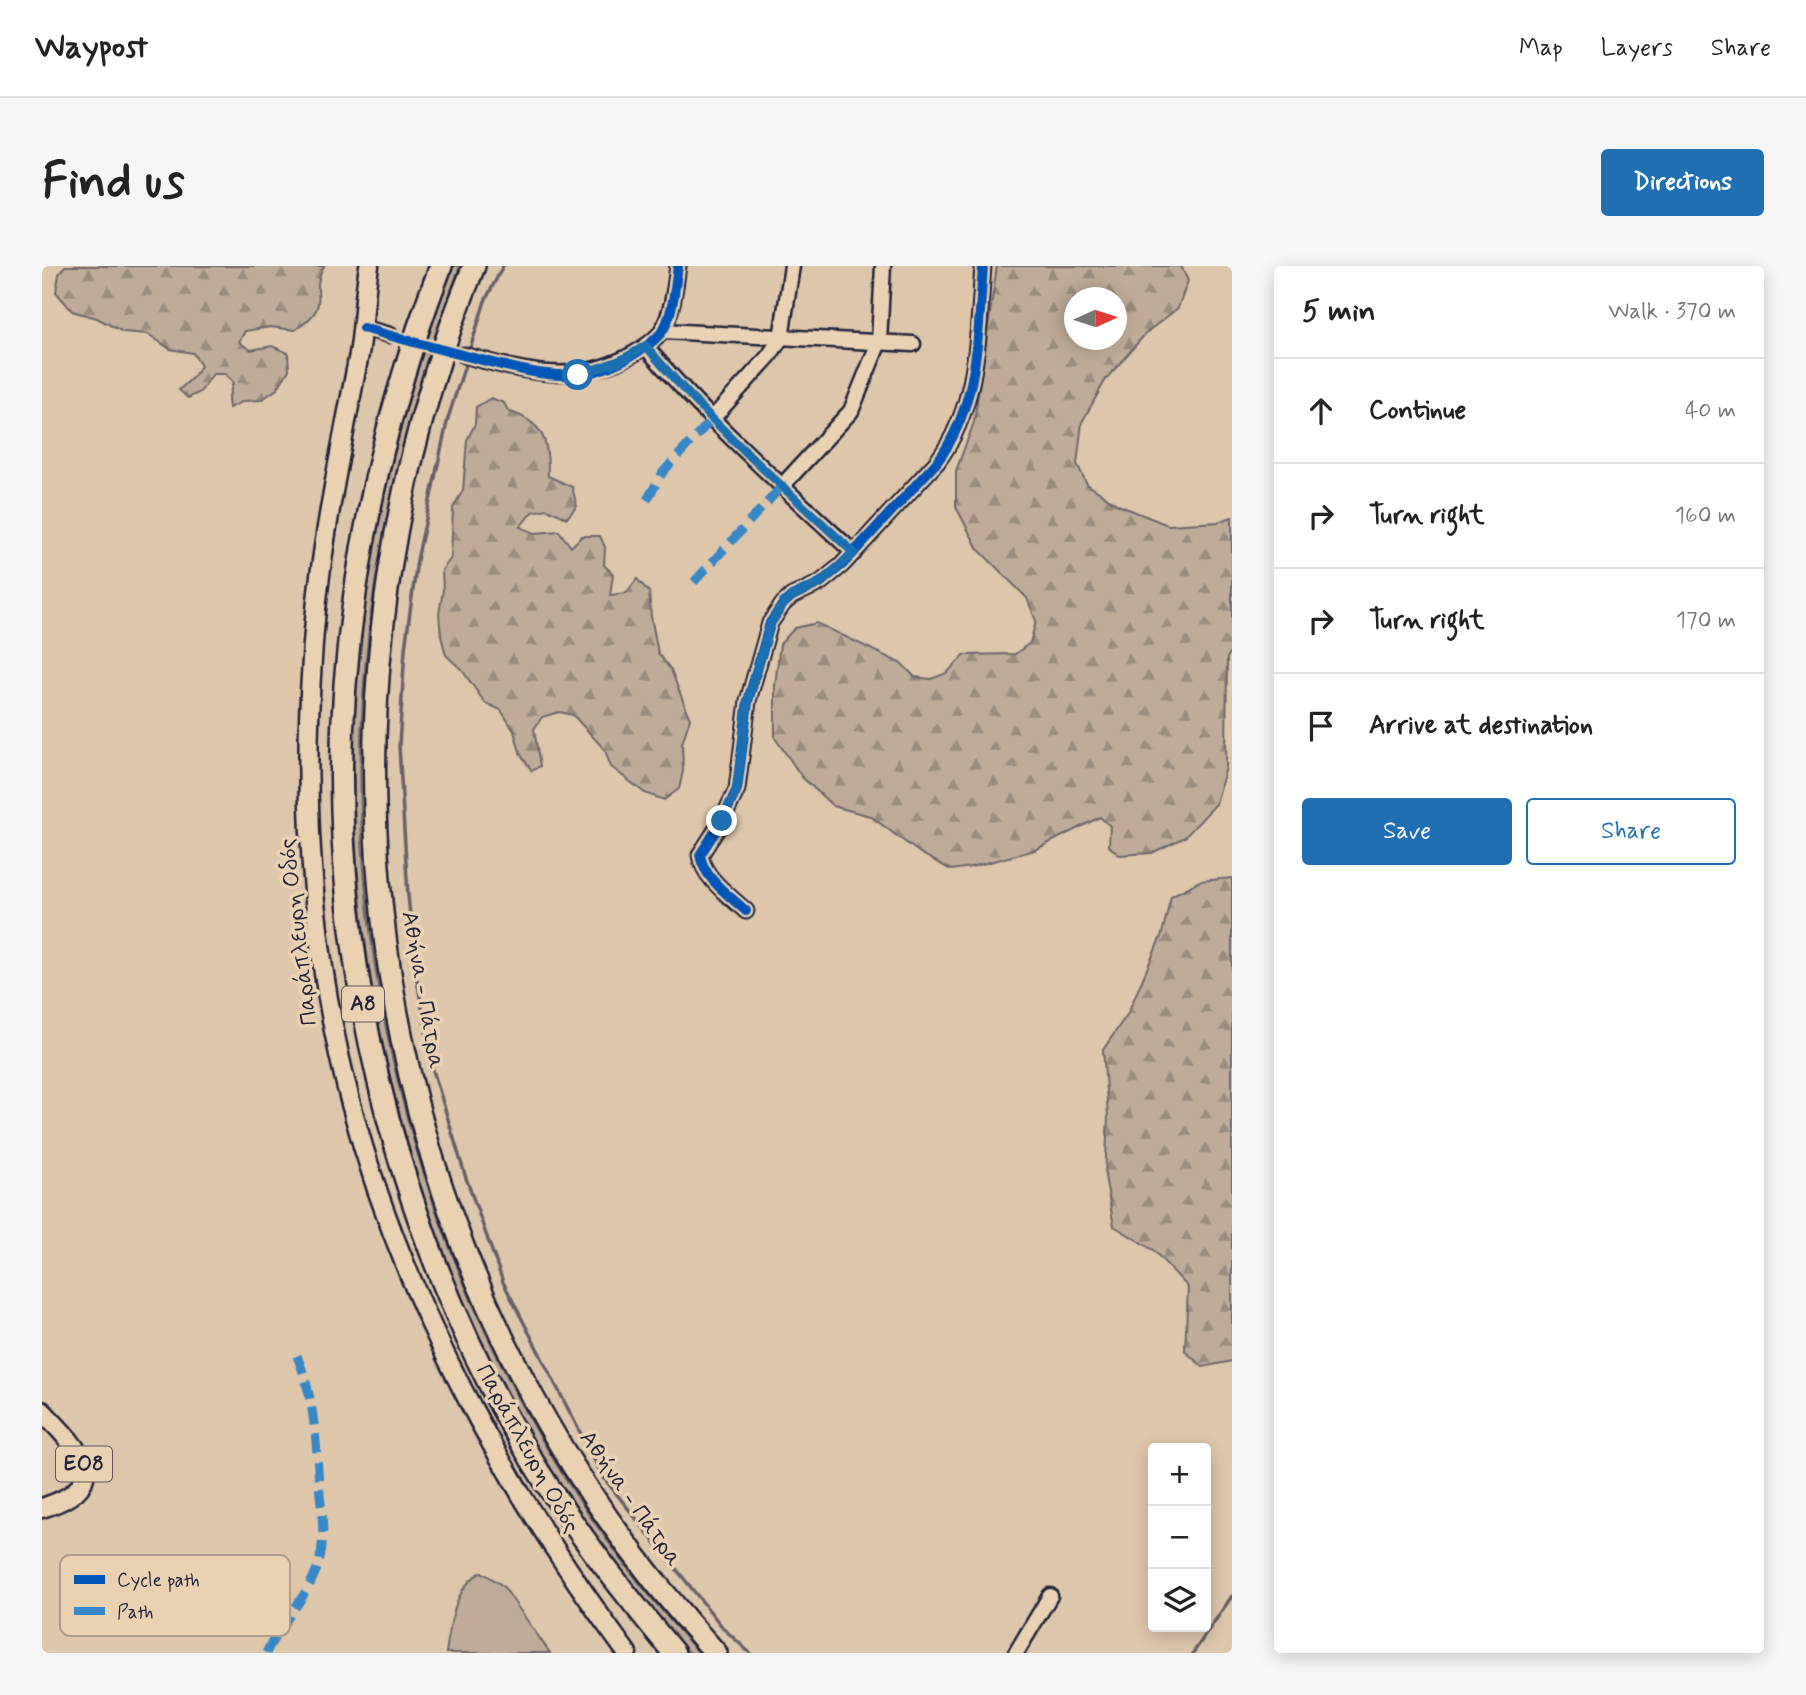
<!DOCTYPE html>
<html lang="en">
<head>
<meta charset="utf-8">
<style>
  :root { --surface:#fff; --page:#f6f6f6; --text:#222; --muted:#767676; --line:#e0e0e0; --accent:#1f6fb2 }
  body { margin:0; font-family:Mynerve,sans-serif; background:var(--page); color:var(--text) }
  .controls { position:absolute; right:21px; bottom:21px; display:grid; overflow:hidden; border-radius:7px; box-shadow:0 4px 18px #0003 }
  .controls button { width:63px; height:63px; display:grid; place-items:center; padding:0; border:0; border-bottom:2px solid var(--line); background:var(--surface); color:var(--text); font:35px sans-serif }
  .compass { position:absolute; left:1022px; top:21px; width:63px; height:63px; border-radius:50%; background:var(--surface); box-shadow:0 4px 18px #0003; rotate:87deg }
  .stop { position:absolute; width:21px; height:21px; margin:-16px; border:5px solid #1f6fb2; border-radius:50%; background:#fff }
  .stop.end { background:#1f6fb2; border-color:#fff; box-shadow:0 2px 7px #0008 }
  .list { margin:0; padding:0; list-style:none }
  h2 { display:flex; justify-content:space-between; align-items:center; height:91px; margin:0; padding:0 28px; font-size:30px }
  h2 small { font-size:23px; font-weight:400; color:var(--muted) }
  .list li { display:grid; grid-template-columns:46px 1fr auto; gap:21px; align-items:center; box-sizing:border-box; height:105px; padding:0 28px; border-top:2px solid var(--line) }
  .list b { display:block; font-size:26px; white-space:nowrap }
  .list em { font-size:23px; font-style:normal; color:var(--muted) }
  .actions { display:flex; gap:14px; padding:21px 28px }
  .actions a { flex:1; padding:16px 0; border:2px solid var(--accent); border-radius:7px; text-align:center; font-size:24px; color:var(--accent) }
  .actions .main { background:var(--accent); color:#fff }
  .icon { flex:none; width:38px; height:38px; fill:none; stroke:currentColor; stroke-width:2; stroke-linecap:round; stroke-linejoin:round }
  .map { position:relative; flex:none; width:1190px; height:1387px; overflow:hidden; border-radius:7px }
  header { display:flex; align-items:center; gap:42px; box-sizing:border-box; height:98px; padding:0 35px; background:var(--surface); border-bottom:2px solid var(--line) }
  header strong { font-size:33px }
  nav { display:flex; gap:38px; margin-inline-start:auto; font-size:24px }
  .intro { display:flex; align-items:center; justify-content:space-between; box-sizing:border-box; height:168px; padding:0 42px }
  h1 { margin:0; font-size:49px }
  .button { padding:18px 32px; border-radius:7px; background:var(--accent); color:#fff; font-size:24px; font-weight:700 }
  main { display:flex; gap:42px; padding:0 42px }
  aside { flex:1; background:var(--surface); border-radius:7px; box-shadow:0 4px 18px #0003 }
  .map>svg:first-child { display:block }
  .green { fill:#bfab97; stroke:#706669; stroke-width:2 }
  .forest { fill:url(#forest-firs); stroke:#706669; stroke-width:2; fill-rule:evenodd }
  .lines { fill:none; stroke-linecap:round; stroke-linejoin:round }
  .stream { stroke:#696066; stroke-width:3.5 }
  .minor-tunnel { stroke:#b8a594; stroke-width:14; stroke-dasharray:14 7; stroke-linecap:butt }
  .minor-casing { stroke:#22223b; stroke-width:19 }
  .major-casing { stroke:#22223b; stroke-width:23 }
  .highway-casing { stroke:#22223b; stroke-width:26 }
  .minor { stroke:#ead1b1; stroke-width:14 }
  .major { stroke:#ead1b1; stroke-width:18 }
  .highway { stroke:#ead1b1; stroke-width:21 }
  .quiet { stroke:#3887c6; stroke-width:9; stroke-dasharray:18 9; stroke-linecap:butt }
  .cycleway-casing { stroke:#ead1b1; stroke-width:15 }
  .cycleway { stroke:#0057b8; stroke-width:10 }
  .route { stroke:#1f6fb2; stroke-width:9 }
  .labels { text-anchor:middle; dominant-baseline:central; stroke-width:7; stroke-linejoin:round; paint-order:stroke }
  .shield { fill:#ead1b1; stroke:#5e565e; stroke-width:2 }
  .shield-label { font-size:21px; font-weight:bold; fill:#22223b }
  .street-label { font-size:23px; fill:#22223b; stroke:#ead1b1 }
  .key { fill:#ead1b1; stroke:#ae9c8e; stroke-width:2 }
  .key-label { font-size:19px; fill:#22223b }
</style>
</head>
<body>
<header>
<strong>Waypost</strong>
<nav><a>Map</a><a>Layers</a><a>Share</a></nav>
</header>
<div class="intro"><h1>Find us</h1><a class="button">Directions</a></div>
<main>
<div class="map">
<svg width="1190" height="1387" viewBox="0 0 1190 1387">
  <defs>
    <pattern id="forest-firs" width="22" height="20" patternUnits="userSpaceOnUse" patternTransform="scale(1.75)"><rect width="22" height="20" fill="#bfab97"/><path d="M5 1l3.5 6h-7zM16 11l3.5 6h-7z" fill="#9b8b7c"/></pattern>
  </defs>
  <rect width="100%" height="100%" fill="#dec6aa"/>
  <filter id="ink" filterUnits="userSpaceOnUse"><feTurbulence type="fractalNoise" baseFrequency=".0143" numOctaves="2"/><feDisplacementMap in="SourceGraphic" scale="14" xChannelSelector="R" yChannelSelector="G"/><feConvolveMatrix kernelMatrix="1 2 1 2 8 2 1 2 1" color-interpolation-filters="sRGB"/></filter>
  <g filter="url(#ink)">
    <!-- green -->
    <g class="green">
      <path d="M411,0H418C364,144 327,295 320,450C303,785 429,1141 657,1387H648L641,1380C588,1315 536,1250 493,1177C363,955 298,681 314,424C324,279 360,136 411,0Z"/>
      <path d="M440,1306L461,1320L508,1387H404C408,1359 412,1320 440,1306Z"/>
    </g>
    <!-- forest -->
    <g class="forest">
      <path d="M23,0H282C265,30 294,37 253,64L228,61L203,65L197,76L209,84L230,80L246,87L247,104L235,123L219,134L202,135L187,142L186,134L191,116L183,108H171L158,126L146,132L137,124L151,111L159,100L151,87L128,83L106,68L81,66L55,52L30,45L14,26L17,8Z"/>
      <path d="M955,0H1139L1146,15L1136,42L1105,66L1064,113L1040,156L1035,198L1045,218L1076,239L1126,259L1176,256L1190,251V383L1185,392L1184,501L1174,538L1143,571L1110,587L1077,589L1067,580L1068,560L1058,551L993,584L929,601L909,604L878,587L828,550L791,540L760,511L733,472V419L738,378L753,362L775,357L860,398L873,411L889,413L905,407L922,389L973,388L988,377L994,355L985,332L936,283L914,241V205L932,156ZM1032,32H1074V74H1032Z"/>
      <path d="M449,132L462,137L466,145C503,157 506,174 506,210L530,221L535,240L525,252L505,243L490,246L478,261L493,267L517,265L529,281L540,270H558L563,281L562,299L571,308L568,329L584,327L595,313L607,326L609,350L616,387L629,404L648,453L640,477L641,505L637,523L622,534L603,527L569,501L563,484L531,449L517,446L500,451L492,463L498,500L490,505L479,489L472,465L459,444L443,437L420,404L404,389L399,370L397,348L401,324L400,304L409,292L411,242L421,224L425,174L433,158L434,141Z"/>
      <polygon points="1190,612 1190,1095 1161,1101 1143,1085 1146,1021 1111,984 1072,960 1063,910 1066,850 1061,784 1086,747 1120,668 1129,630 1158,615"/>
    </g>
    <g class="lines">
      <!-- stream -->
      <g class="stream">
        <polyline points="427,86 443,35 461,0"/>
        <polyline points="425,93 406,152 375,294 363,383 357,480 366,630 374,708 391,804 423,909 461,1016 561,1211 682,1363 708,1387"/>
        <polyline points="1151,1387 1190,1330"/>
      </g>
      <!-- minor-tunnel -->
      <polyline class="minor-tunnel" points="348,69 422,89"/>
      <!-- minor casing -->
      <g class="minor-casing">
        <g id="minor">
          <polyline points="321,62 348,69"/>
          <polyline points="621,65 871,78"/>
          <path d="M604,81C667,155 740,220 812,287"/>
          <path d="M422,89C484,106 533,121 593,87C603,81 616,73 621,63C631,44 633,21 636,0"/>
          <polyline points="670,153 727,90 739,72 750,0"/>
          <polyline points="740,220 809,145 837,76 841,0"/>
          <path d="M704,645C688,630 662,613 658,589L680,555L695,523L706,435L728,357L741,338L750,330L778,317L800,299L895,196C937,140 936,68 941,0"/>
          <polyline points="974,1387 1008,1330"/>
        </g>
      </g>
      <!-- major casing -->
      <g class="major-casing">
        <g id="major">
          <path d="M327,0C322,29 322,59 317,88C298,189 276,289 270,393C260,541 271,694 309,838C361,1034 465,1225 585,1387"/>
          <path d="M0,1145C36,1182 74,1219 0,1242"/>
        </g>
      </g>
      <!-- highway casing -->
      <g class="highway-casing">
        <g id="highway">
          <path d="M399,0C347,134 314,276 303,419C283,678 352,959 483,1183C526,1256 578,1322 632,1387"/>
          <path d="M432,0C240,470 329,1012 674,1387"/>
        </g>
      </g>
      <!-- minor -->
      <use href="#minor" class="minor"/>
      <!-- major -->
      <use href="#major" class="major"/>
      <!-- highway -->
      <use href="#highway" class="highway"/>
      <!-- quiet -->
      <g class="quiet">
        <polyline points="605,234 621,206 670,153"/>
        <polyline points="652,316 740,220"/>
        <path d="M224,1387C238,1358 262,1335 274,1305C285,1278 280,1247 277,1219C274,1172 272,1126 252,1083"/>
      </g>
      <!-- cycleway casing -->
      <g class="cycleway-casing">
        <g id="cycleway">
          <path d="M321,62C360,73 400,84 440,94C470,102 503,111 534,109C560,107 602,87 619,67C631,52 633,19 636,0"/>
          <path d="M704,645C688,630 662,613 658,589L680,555L695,523L706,435L728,357L741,338L750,330L778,317L800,299L895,196C937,140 936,68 941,0"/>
        </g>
      </g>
      <!-- cycleway -->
      <use href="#cycleway" class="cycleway"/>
    </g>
  </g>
  <g class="lines" filter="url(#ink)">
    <!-- route -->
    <path class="route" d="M536,109L580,94L604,80C666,155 740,220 812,287L778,317L750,330L741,338L729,357L706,435L695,523L680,555"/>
  </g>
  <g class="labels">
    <!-- shield labels -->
    <g class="shield">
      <rect x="300" y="720.5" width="42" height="35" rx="5"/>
      <rect x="14" y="1180.5" width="56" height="35" rx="5"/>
    </g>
    <g class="shield-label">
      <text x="321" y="738">Α8</text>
      <text x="42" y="1198">ΕΟ8</text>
    </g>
    <!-- street labels -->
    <g class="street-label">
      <text transform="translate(257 666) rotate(-97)">Παράπλευρη Οδός</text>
      <text transform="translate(380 724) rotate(80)">Αθήνα - Πάτρα</text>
      <text transform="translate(485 1183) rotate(61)">Παράπλευρη Οδός</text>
      <text transform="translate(588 1233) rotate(55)">Αθήνα - Πάτρα</text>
    </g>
  </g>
  <!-- legend -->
  <rect x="18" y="1289" width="230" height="81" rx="10" class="key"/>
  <rect x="32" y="1309" width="31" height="9" fill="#0057b8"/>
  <rect x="32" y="1341" width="31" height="8" fill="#3887c6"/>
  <g class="key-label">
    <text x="75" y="1320">Cycle path</text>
    <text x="75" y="1352">Path</text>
  </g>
</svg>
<div class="controls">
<button>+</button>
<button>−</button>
<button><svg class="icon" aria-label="layers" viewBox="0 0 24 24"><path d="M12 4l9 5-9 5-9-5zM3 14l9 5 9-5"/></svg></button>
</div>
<svg class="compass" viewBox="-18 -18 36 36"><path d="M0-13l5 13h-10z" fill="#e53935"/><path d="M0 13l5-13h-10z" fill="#767676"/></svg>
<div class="stop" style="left:536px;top:109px"></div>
<div class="stop end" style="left:680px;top:555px"></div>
</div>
<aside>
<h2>5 min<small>Walk · 370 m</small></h2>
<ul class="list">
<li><svg class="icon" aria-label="ahead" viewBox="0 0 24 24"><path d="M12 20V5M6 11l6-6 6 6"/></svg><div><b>Continue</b></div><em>40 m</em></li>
<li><svg class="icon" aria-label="right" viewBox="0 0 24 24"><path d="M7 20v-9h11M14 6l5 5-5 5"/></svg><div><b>Turn right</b></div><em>160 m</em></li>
<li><svg class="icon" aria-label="right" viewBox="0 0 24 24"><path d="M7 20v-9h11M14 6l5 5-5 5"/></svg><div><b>Turn right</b></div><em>170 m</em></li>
<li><svg class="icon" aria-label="arrive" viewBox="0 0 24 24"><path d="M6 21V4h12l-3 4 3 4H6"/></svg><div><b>Arrive at destination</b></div></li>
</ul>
<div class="actions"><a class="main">Save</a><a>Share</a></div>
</aside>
</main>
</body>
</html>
